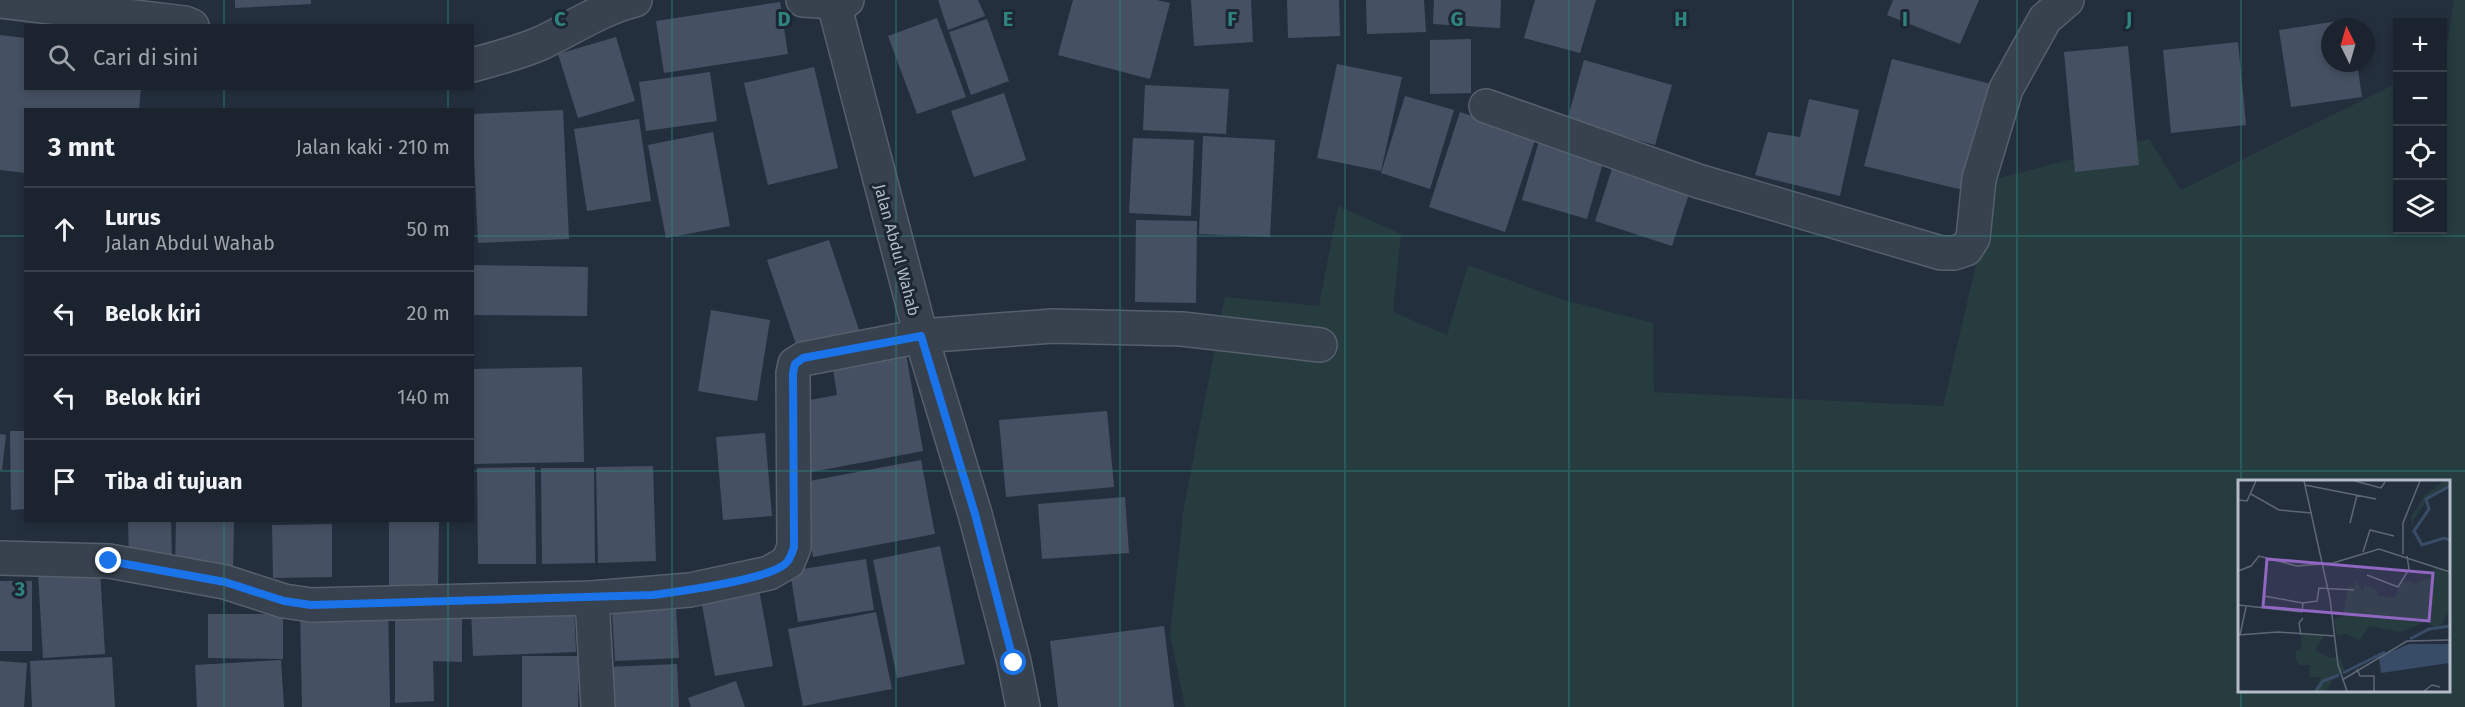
<!DOCTYPE html>
<html lang="id">
<head>
<meta charset="utf-8">
<style>
  :root { --surface:#1b232e; --page:#282f3a; --text:#f1f3f6; --muted:#a0a4aa; --line:#39404a }
  body { margin:0; font-family:"Fira Sans",sans-serif; background:var(--page); color:var(--text) }
  .controls { position:absolute; right:18px; top:18px; display:grid; overflow:hidden; border-radius:0px; box-shadow:0 3px 9px #0003 }
  .controls button { width:54px; height:54px; display:grid; place-items:center; padding:0; border:0; border-bottom:2px solid var(--line); background:var(--surface); color:var(--text); font:30px sans-serif }
  .compass { position:absolute; left:2321px; top:18px; width:54px; height:54px; border-radius:50%; background:var(--surface); box-shadow:0 3px 9px #0003; rotate:355deg }
  .stop { position:absolute; width:18px; height:18px; margin:-14px; border:4px solid #1a73e8; border-radius:50%; background:#fff }
  .stop.end { background:#1a73e8; border-color:#fff; box-shadow:0 2px 6px #0008 }
  .list { margin:0; padding:0; list-style:none }
  h2 { display:flex; justify-content:space-between; align-items:center; height:78px; margin:0; padding:0 24px; font-size:26px }
  h2 small { font-size:20px; font-weight:400; color:var(--muted) }
  .list li { display:grid; grid-template-columns:39px 1fr auto; gap:18px; align-items:center; box-sizing:border-box; height:84px; padding:0 24px; border-top:2px solid var(--line) }
  .list b { display:block; font-size:22px; white-space:nowrap }
  .list p { margin:0; font-size:20px; white-space:nowrap; color:var(--muted) }
  .list em { font-size:20px; font-style:normal; color:var(--muted) }
  .icon { flex:none; width:33px; height:33px; fill:none; stroke:currentColor; stroke-width:2; stroke-linecap:round; stroke-linejoin:round }
  .map { position:relative; flex:none; width:2465px; height:707px; overflow:hidden }
  .search { position:absolute; background:var(--surface); box-shadow:0 3px 9px #0003; left:24px; top:24px; width:450px; height:66px; display:flex; align-items:center; gap:15px; box-sizing:border-box; padding:0 21px; border-radius:0px; color:var(--muted); font-size:22px }
  .panel { position:absolute; background:var(--surface); box-shadow:0 3px 9px #0003; left:24px; top:108px; width:450px; height:414px; border-radius:0px }
  .map>svg:first-child { display:block }
  .green { fill:#263c3f; fill-rule:evenodd }
  .building { fill:#455162 }
  .lines { fill:none; stroke-linecap:round; stroke-linejoin:round }
  .minor-casing { stroke:#565f6c; stroke-width:36 }
  .minor { stroke:#38414e; stroke-width:33 }
  .route { stroke:#1a73e8; stroke-width:8 }
  .grid { fill:none; stroke:#308480; stroke-width:1.5; stroke-opacity:0.55 }
  .labels { text-anchor:middle; dominant-baseline:central; stroke-width:6; stroke-linejoin:round; paint-order:stroke }
  .street-label { font-size:16px; fill:#b4bcc9; stroke:#1d2633 }
  .inset-river { fill:none; stroke:#394c67; stroke-width:3 }
  .inset-road { fill:none; stroke:#5e6776; stroke-width:1.5 }
  .view { fill:#9266c3; fill-opacity:0.15; stroke:#9266c3; stroke-width:3 }
  .inset-edge { fill:none; stroke:#b4bcc9; stroke-width:3 }
  .grid-label { font-size:20px; text-anchor:middle; font-weight:bold; fill:#308480; stroke:#1d2633; stroke-width:6; stroke-linejoin:round; paint-order:stroke }
</style>
</head>
<body>
<div class="map">
<svg width="2465" height="707" viewBox="0 0 2465 707">
  <rect width="100%" height="100%" fill="#242f3e"/>
  <!-- green -->
  <path class="green" d="M2454,0H2465V707H1185L1170,634L1184,506L1225,297L1319,306L1338,206L1401,234L1393,312L1447,335L1468,265L1564,300L1653,323L1654,392L1943,406L1996,179L2149,139L2181,190L2397,83L2398,230H2442L2443,61L2445,59ZM2240,482H2448V690H2240Z"/>
  <!-- building -->
  <g class="building">
    <polygon points="235,0 311,0 311,4 235,8"/>
    <polygon points="938,0 978,0 985,16 948,30"/>
    <polygon points="1073,0 1157,0 1170,3 1150,79 1058,55"/>
    <polygon points="1191,0 1251,0 1253,42 1194,46"/>
    <polygon points="1287,0 1339,0 1340,36 1288,38"/>
    <polygon points="1366,0 1424,0 1426,32 1367,34"/>
    <polygon points="1434,0 1501,0 1500,28 1433,24"/>
    <polygon points="1535,0 1596,0 1580,53 1524,38"/>
    <polygon points="1893,0 1979,0 1960,44 1887,15"/>
    <polygon points="780,2 788,54 664,73 656,21"/>
    <polygon points="937,18 966,97 917,114 888,36"/>
    <polygon points="987,19 1009,81 971,95 949,32"/>
    <polygon points="2351,19 2352,27 2330,27 2330,63 2357,63 2362,97 2291,107 2279,30"/>
    <polygon points="0,35 26,38 26,88 141,88 139,110 26,110 26,173 0,170"/>
    <polygon points="616,37 635,101 578,118 558,54"/>
    <polygon points="1471,39 1471,93 1430,94 1430,40"/>
    <polygon points="2238,42 2246,125 2171,133 2163,50"/>
    <polygon points="2128,46 2139,165 2075,172 2064,52"/>
    <polygon points="1892,59 1991,84 1963,190 1864,166"/>
    <polygon points="1584,60 1672,85 1655,145 1567,121"/>
    <polygon points="1337,64 1402,77 1381,171 1317,158"/>
    <polygon points="814,67 838,168 768,185 744,83"/>
    <polygon points="710,72 717,121 646,131 639,82"/>
    <polygon points="1145,85 1229,89 1226,134 1143,130"/>
    <polygon points="1004,93 1026,160 974,177 951,111"/>
    <polygon points="1405,96 1454,110 1430,189 1381,173"/>
    <polygon points="1809,99 1859,110 1840,196 1755,175 1768,132 1800,137"/>
    <polygon points="563,110 569,239 478,243 472,114"/>
    <polygon points="1460,112 1536,137 1505,232 1429,207"/>
    <polygon points="639,119 651,201 587,211 574,129"/>
    <polygon points="713,132 730,226 666,238 648,145"/>
    <polygon points="1203,136 1275,140 1270,237 1199,234"/>
    <polygon points="1133,138 1194,140 1191,216 1129,213"/>
    <polygon points="1539,141 1604,159 1587,219 1522,200"/>
    <polygon points="1614,163 1691,188 1672,246 1595,221"/>
    <polygon points="1136,220 1197,221 1196,303 1135,302"/>
    <polygon points="829,240 860,333 799,353 767,260"/>
    <polygon points="472,265 588,267 587,316 472,315"/>
    <polygon points="711,310 770,320 757,401 698,391"/>
    <polygon points="905,348 923,451 806,473 794,403 837,395 832,362"/>
    <polygon points="582,367 584,462 472,464 472,369"/>
    <polygon points="1107,411 1114,487 1006,497 999,420"/>
    <polygon points="10,431 26,431 26,509 11,510"/>
    <polygon points="765,433 772,516 723,520 716,437"/>
    <polygon points="0,434 6,435 2,470 0,470"/>
    <polygon points="921,460 935,534 813,557 799,483"/>
    <polygon points="653,466 656,561 598,563 596,467"/>
    <polygon points="535,467 536,564 478,564 477,468"/>
    <polygon points="541,468 594,468 595,563 542,564"/>
    <polygon points="1125,497 1129,553 1042,559 1038,504"/>
    <polygon points="128,520 171,520 172,559 129,560"/>
    <polygon points="176,520 234,520 233,571 175,570"/>
    <polygon points="389,520 439,520 438,585 389,585"/>
    <polygon points="332,524 332,577 273,578 272,525"/>
    <polygon points="940,546 965,664 897,678 873,560"/>
    <polygon points="866,559 874,610 798,622 790,571"/>
    <polygon points="100,569 105,654 43,658 38,573"/>
    <rect x="0" y="581" width="32" height="70"/>
    <polygon points="758,584 773,666 715,676 700,594"/>
    <polygon points="574,604 576,652 473,656 471,608"/>
    <polygon points="388,607 390,707 302,707 300,609"/>
    <polygon points="676,609 679,658 615,661 612,613"/>
    <polygon points="876,612 892,689 803,706 788,629"/>
    <polygon points="208,614 283,614 283,659 208,658"/>
    <polygon points="395,615 462,616 462,662 433,661 434,701 395,703"/>
    <polygon points="1164,626 1174,707 1058,707 1050,641"/>
    <polygon points="522,656 579,656 578,707 522,707"/>
    <polygon points="112,657 115,707 32,707 30,661"/>
    <polygon points="281,660 284,707 197,707 195,665"/>
    <polygon points="0,661 27,663 24,707 0,707"/>
    <polygon points="677,664 679,707 608,707 607,667"/>
    <polygon points="736,681 745,707 691,707 688,698"/>
  </g>
  <g class="lines">
    <!-- minor casing -->
    <g class="minor-casing">
      <g id="minor">
        <polyline points="803,0 834,2 847,0"/>
        <polyline points="833,0 921,336 975,514 1014,662 1023,707"/>
        <polyline points="0,1 185,23 192,26"/>
        <path d="M472,65C495,59 517,53 539,44C572,29 599,9 635,0"/>
        <polyline points="1486,106 1698,181 1941,253 1954,253 1966,249 1973,238 1979,179 2006,89 2045,19 2067,0"/>
        <polyline points="0,558 109,561 225,582 284,601 311,605 592,598"/>
        <polyline points="598,707 592,598 690,590 769,573 788,562 794,547 793,373 795,364 803,359 921,336 1053,326 1182,329 1320,345"/>
      </g>
    </g>
    <!-- minor -->
    <use href="#minor" class="minor"/>
  </g>
  <g class="lines">
    <!-- route -->
    <path class="route" d="M109,561L225,582L284,601L311,605L653,595C680,591 767,580 785,564C790,560 792,553 794,547L793,373L795,364L803,358L921,336L975,514L1014,663"/>
  </g>
  <!-- grid -->
  <path class="grid" d="M224,0V26M448,0V26M672,0V707M896,0V707M1120,0V707M1345,0V707M1569,0V707M1793,0V707M2017,0V707M2241,0V482M224,88V110M448,88V110M0,236H26M472,236H2465M0,471H26M472,471H2465M224,520V707M448,520V707M2241,690V707"/>
  <g class="labels">
    <!-- street labels -->
    <g class="street-label">
      <text transform="translate(897 250) rotate(75)">Jalan Abdul Wahab</text>
    </g>
  </g>
  <!-- overview -->
  <g transform="translate(2238 480)">
    <rect width="212" height="212" fill="#242f3e"/>
    <path d="M206,1H211V6L192,15L175,41L176,56L173,37L187,15ZM196,88L211,92V131L204,144L197,147L188,142L162,152L131,146L122,160L108,154L99,155L96,139L105,137L110,106L116,107L118,101L124,110L127,105L139,110V115L157,118L163,103L173,101L175,104L193,97ZM64,153L87,155L77,170L92,178L102,177L107,191L95,199L88,211H76L83,197H71L72,185H61L57,177L58,171L63,170Z" fill="#263c3f"/>
    <path d="M171,164H211V183L143,193L141,177Z" fill="#394c67"/>
    <path class="inset-river" d="M212,6L188,19L191,29L176,51L184,65L206,58L212,60M172,159L191,149L212,146M105,193L147,172M78,211L85,201L101,195"/>
    <path class="inset-road" d="M66,1L92,119L100,185L109,211M117,1L143,8L147,2M67,5L138,19M13,14L41,30L74,33M0,20L9,21L18,1M112,43L119,15M125,72L132,50L156,56M165,74V43L182,1M0,91L13,86L21,76L59,86L95,83L141,69L212,92M129,95L160,107L171,89L169,76M26,116L65,123M0,125L64,132L65,123L79,121L81,108L116,110M0,155L40,152L97,156M2,155L8,127M63,155L61,143L65,138M119,189L122,196H136V211M104,200L169,161L212,160M186,211L194,205L202,207"/>
    <path class="view" d="M29,79L195,93L191,141L25,127Z"/>
    <rect width="212" height="212" class="inset-edge"/>
  </g>
  <g class="grid-label">
    <text x="560" y="26">C</text>
    <text x="784" y="26">D</text>
    <text x="1008" y="26">E</text>
    <text x="1232" y="26">F</text>
    <text x="1457" y="26">G</text>
    <text x="1681" y="26">H</text>
    <text x="1905" y="26">I</text>
    <text x="2129" y="26">J</text>
    <text x="20" y="596">3</text>
  </g>
</svg>
<div class="controls">
<button>+</button>
<button>−</button>
<button><svg class="icon" aria-label="locate" viewBox="0 0 24 24"><circle cx="12" cy="12" r="6"/><path d="M12 2v4M12 18v4M2 12h4M18 12h4"/></svg></button>
<button><svg class="icon" aria-label="layers" viewBox="0 0 24 24"><path d="M12 4l9 5-9 5-9-5zM3 14l9 5 9-5"/></svg></button>
</div>
<svg class="compass" viewBox="-18 -18 36 36"><path d="M0-13l5 13h-10z" fill="#e53935"/><path d="M0 13l5-13h-10z" fill="#a0a4aa"/></svg>
<div class="stop" style="left:1014px;top:663px"></div>
<div class="stop end" style="left:109px;top:561px"></div>
<div class="search"><svg class="icon" aria-label="search" viewBox="0 0 24 24"><circle cx="10" cy="10" r="6"/><path d="M15 15l6 6"/></svg>Cari di sini</div>
<section class="panel">
<h2>3 mnt<small>Jalan kaki · 210 m</small></h2>
<ul class="list">
<li><svg class="icon" aria-label="ahead" viewBox="0 0 24 24"><path d="M12 20V5M6 11l6-6 6 6"/></svg><div><b>Lurus</b><p>Jalan Abdul Wahab</p></div><em>50 m</em></li>
<li><svg class="icon" aria-label="left" viewBox="0 0 24 24"><path d="M17 20v-9H6M10 6l-5 5 5 5"/></svg><div><b>Belok kiri</b></div><em>20 m</em></li>
<li><svg class="icon" aria-label="left" viewBox="0 0 24 24"><path d="M17 20v-9H6M10 6l-5 5 5 5"/></svg><div><b>Belok kiri</b></div><em>140 m</em></li>
<li><svg class="icon" aria-label="arrive" viewBox="0 0 24 24"><path d="M6 21V4h12l-3 4 3 4H6"/></svg><div><b>Tiba di tujuan</b></div></li>
</ul>
</section>
</div>
</body>
</html>
